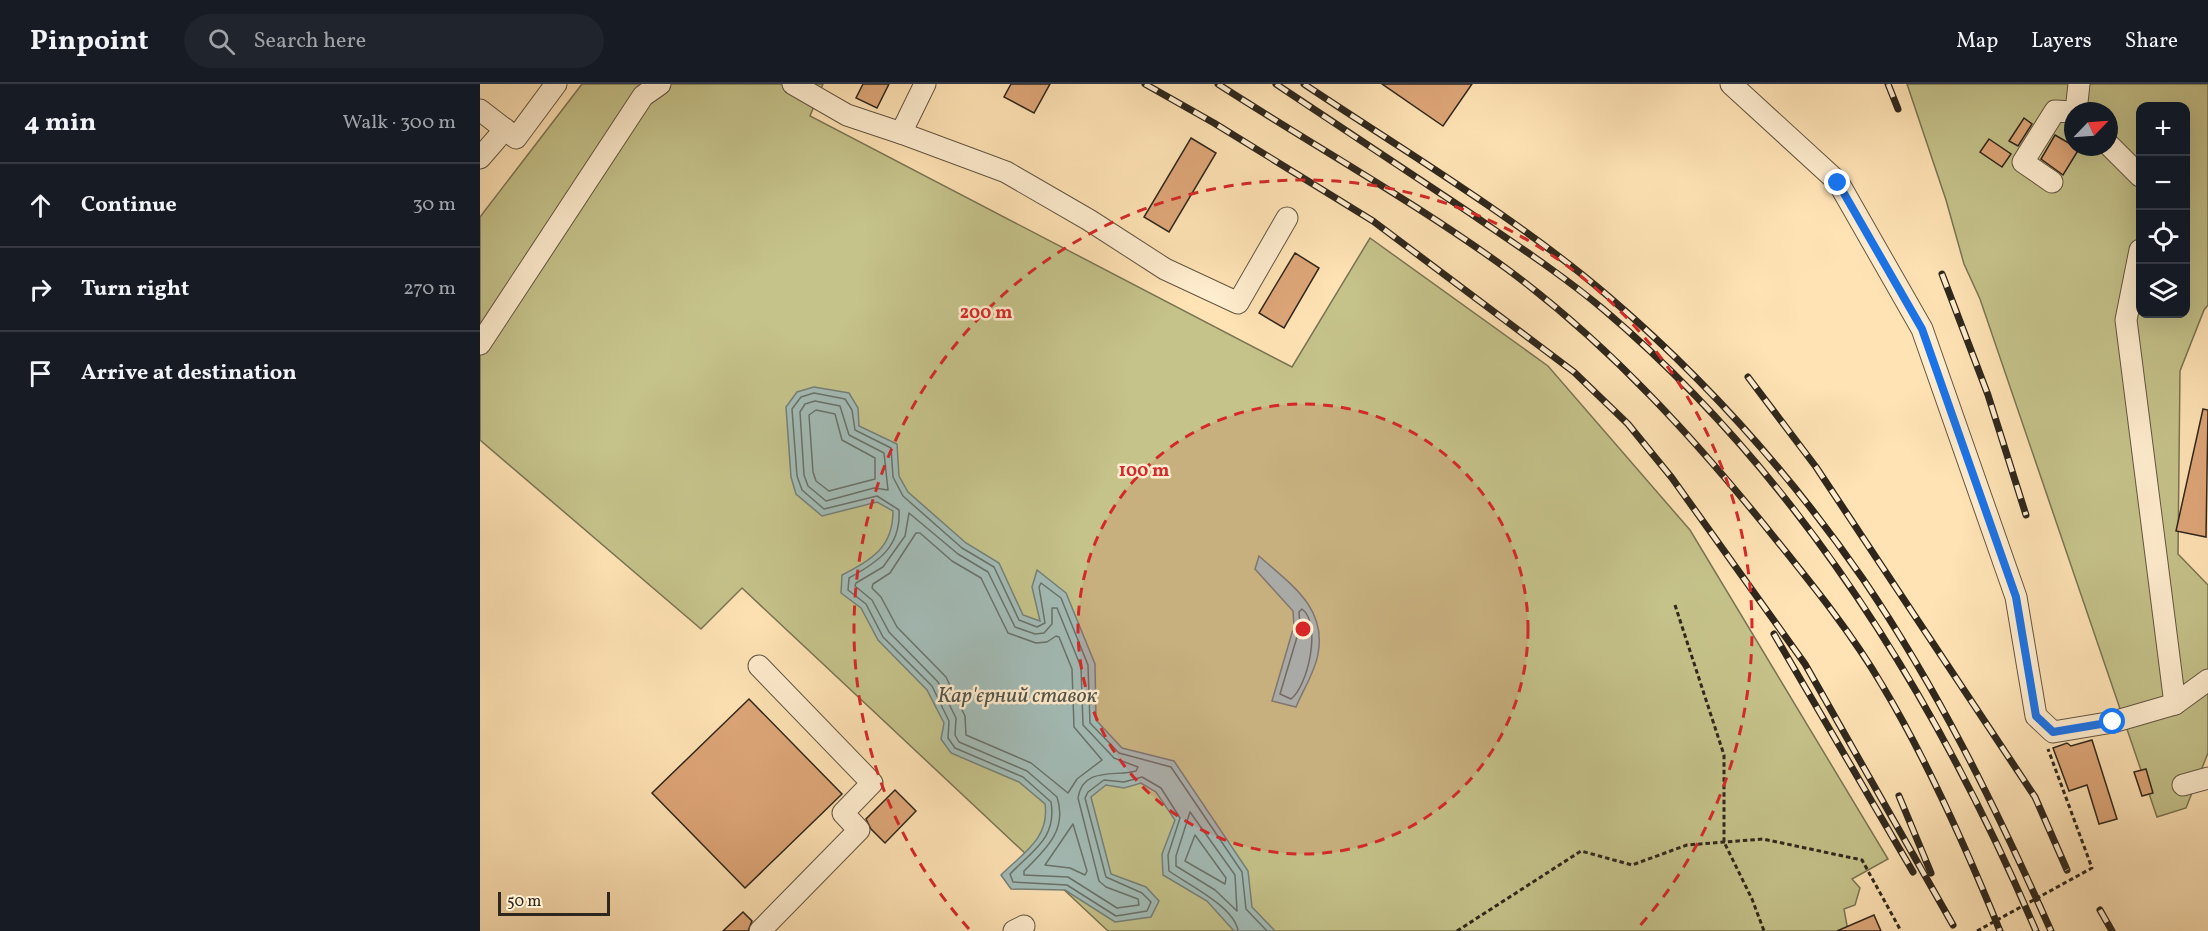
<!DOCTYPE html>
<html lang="en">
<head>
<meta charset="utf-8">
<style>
  :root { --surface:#171b24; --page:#20242c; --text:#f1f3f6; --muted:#9ea1a6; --line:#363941 }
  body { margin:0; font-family:Vollkorn,serif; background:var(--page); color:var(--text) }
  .controls { position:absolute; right:18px; top:18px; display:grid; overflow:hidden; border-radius:12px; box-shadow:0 6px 24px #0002 }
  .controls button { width:54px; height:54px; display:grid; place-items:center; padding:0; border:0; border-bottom:2px solid var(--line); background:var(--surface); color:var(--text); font:30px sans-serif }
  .compass { position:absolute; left:1584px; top:18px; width:54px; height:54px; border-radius:50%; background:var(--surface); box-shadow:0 6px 24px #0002; rotate:65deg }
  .scale { position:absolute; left:18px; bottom:15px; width:112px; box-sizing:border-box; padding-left:6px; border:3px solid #2f271d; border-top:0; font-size:16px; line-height:21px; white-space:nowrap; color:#2f271d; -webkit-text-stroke:4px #ffedcf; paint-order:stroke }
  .stop { position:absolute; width:18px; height:18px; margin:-14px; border:4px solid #1a73e8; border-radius:50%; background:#fff }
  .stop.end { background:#1a73e8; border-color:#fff; box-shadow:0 2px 6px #0008 }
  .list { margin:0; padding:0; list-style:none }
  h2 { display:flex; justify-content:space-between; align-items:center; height:78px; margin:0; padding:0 24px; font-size:26px }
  h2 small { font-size:20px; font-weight:400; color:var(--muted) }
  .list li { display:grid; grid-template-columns:39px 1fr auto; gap:18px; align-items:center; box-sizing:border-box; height:84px; padding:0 24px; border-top:2px solid var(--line) }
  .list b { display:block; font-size:22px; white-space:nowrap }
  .list em { font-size:20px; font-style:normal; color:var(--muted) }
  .icon { flex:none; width:33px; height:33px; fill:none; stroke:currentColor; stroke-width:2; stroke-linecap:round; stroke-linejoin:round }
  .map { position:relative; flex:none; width:1728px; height:847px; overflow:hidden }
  header { display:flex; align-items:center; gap:36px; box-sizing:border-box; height:84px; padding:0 30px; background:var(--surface); border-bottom:2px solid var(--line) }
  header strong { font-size:28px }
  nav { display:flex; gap:33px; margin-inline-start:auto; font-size:21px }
  .search { width:420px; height:54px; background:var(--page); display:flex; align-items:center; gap:15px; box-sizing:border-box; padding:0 21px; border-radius:33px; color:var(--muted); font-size:22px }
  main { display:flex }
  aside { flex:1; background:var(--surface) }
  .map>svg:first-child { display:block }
  .green { fill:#c5c28a; stroke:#7a7454; stroke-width:1.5; fill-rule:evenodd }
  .water { fill:#a3bcb7; stroke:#758079; stroke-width:1.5 }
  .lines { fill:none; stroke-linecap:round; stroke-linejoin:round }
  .shore { stroke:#69726a; stroke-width:1.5 }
  .building { fill:#dea678; stroke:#2f271d; stroke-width:1.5 }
  .minor-casing { stroke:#635643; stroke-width:23 }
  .path { stroke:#2f271d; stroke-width:3; stroke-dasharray:4.5 3; stroke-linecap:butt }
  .minor { stroke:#ffedcf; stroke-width:21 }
  .rail-casing { stroke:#2f271d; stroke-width:7 }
  .rail { stroke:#ffedcf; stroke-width:4.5; stroke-dasharray:14; stroke-linecap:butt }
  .route { stroke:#1a73e8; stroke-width:8 }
  .ring { fill:none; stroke:#d62828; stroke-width:3; stroke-dasharray:10 8 }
  .labels { text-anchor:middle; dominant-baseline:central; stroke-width:5; stroke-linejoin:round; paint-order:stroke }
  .water-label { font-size:22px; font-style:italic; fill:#52544b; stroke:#ffedcf }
  .centre { fill:#d62828; stroke:#ffedcf; stroke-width:3 }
  .ring-label { font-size:18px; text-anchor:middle; font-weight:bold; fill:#d62828; stroke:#ffedcf; stroke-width:5; stroke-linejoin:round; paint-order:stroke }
</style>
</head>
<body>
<header>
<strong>Pinpoint</strong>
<div class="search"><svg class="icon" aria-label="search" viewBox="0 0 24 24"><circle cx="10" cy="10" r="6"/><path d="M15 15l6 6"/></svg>Search here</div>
<nav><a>Map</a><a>Layers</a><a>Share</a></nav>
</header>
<main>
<aside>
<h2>4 min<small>Walk · 300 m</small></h2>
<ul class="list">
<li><svg class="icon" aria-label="ahead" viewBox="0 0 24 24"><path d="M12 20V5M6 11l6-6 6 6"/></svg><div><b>Continue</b></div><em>30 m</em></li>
<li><svg class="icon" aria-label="right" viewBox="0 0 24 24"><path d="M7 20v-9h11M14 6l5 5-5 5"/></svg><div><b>Turn right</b></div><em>270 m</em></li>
<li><svg class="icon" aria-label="arrive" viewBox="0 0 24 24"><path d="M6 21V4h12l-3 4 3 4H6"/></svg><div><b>Arrive at destination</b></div></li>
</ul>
</aside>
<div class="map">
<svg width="1728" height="847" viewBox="0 0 1728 847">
  <rect width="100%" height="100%" fill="#ffe3b5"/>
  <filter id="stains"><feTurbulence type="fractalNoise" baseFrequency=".00333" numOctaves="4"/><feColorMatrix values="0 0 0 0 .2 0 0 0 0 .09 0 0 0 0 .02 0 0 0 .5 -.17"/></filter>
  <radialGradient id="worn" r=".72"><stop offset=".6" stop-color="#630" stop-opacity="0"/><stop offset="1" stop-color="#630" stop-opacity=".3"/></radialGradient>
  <!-- green -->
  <g class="green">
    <polygon points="102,0 343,0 330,32 812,283 890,154 1068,282 1210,446 1408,775 1372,795 1380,804 1375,821 1364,825 1368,847 628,847 262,504 221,545 0,356 0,133"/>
    <path d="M1427,0H1728V221L1724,226L1700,287L1698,470L1728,501V669L1706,724L1677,733L1500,215L1484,180L1466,116ZM1660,22H1706V230H1660ZM1593,27H1629V63H1593Z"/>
  </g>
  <!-- water -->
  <g class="water">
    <path d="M334,303L369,309L378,324L379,342L417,360L419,392L428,408L486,459L519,479L543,531L560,537L552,503L557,486L586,509L615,580L616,636L642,664L694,677L768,787L772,823L795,847H754L727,817L683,791L682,770L695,736L676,708L661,699L644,704L626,701L611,713L631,790L666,803L679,817L671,833L635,838L585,806L531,805L521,791C543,769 570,754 565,720L539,698L471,669L461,655L464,639L447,606L398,556L381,524L361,509L362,491C392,475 413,464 413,427L397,418L342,432L316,410L311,393L306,323L317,308Z"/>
    <path d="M779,472C810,500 847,523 838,570C835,588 823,606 816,623L792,617L814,542L813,527L775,485Z"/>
  </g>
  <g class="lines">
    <!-- shore -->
    <g class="shore">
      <polygon points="335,317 360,322 369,351 404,369 408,406 394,404 346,417 328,402 324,391 320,328 325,320"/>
      <polygon points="336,326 355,330 362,356 395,374 395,395 349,407 336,397 333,388 329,331"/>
      <path d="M429,429L478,470L508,488L535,543L555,550L564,549L572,540V524H577L601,583L603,641L634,674L658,683L656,687C636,693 603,682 598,714L619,797L626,803L658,815L659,821L637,824L588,793L544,791V787C565,766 588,746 577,713L547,687L479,658L475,651L476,634L458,598L409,548L392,516L375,502L376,499L403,483L425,452Z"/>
      <polygon points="436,449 440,449 472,477 501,494 528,549 556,559 567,558 576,552 579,553 592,585 594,643 622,676 597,695 588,709 551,679 486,651 485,632 466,593 417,543 401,513 392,504 393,500 410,489"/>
      <path d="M822,525C842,540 828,602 811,615L800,610L820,543L819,528Z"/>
      <polygon points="710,728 755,791 757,827 735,806 696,782 696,772"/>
      <polygon points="593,740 607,787 605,791 590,784 565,781"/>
      <polygon points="715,751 746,794 745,800 705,777"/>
      <path d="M758,847C755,823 707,800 689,787L688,771L700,734L681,704L662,693L644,698L624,696L608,708L605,714L626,793L662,809L671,818L667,827L636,832L587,801L533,798L530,790C553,766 577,754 571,718L543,693L475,664L468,654L469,637L452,602L403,553L386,520L368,506L369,494C398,478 421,463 419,426L397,412L344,425L322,406L317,392L312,325L321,313L334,309L365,315L372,326L375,346L411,364L413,393L423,412L482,464L514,483L539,536L557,543L565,539L559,503L561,499L581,514L608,581L610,639L639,669L691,683L762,788L766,825L787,847"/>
    </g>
  </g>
  <!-- building -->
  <g class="building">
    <polygon points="383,0 409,0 397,24 376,14"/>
    <polygon points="531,0 570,0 554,29 524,13"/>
    <polygon points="902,0 992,0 963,42"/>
    <polygon points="1544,34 1552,40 1538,62 1529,57"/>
    <polygon points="1575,51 1599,65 1583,91 1561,75"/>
    <polygon points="711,54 736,69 689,148 664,133"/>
    <polygon points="1509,55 1531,70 1522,83 1500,68"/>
    <polygon points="815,169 839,184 804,244 779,229"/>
    <polygon points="1723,325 1728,326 1726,453 1696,447"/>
    <polygon points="269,615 362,710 265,804 172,709"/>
    <polygon points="1612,656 1637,735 1619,740 1607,701 1589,707 1573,664 1587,659 1591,662"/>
    <polygon points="1666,685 1673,709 1662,712 1654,688"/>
    <polygon points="415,706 436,727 405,759 391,745 386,735"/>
    <polygon points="263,828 272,837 268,847 243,847"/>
    <polygon points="1394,831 1401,847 1357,847"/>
  </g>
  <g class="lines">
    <!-- minor casing -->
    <g class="minor-casing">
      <g id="minor">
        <polyline points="313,0 367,31 421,49 445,0"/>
        <polyline points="1251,0 1358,98 1442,245 1536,513 1556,632 1573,648 1633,638 1695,620 1728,596"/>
        <polyline points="0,26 36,54 76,0"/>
        <polyline points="1596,27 1599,0"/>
        <polyline points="421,49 526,88 609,136 685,185 758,219 807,134"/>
        <polyline points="1629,61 1660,92"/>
        <polyline points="0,74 25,45"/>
        <polyline points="1572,98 1543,78 1575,27 1593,28"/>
        <polyline points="1660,166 1646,236 1695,620"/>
        <polyline points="0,260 163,12 180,0"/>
        <polyline points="279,582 392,699 363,729 379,746 280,847"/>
        <polyline points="1703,701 1728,694"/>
        <polyline points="534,847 544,842"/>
      </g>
    </g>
    <!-- path -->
    <g class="path">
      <polyline points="1195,521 1244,671 1244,758 1272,815 1284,847"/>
      <polyline points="977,847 1101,767 1152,781 1207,761 1283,755 1382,776 1421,847"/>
      <polyline points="1497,847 1612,784 1568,665"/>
    </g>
    <!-- minor -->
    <use href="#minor" class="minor"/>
    <!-- rail casing -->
    <g class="rail-casing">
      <g id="rail">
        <polyline points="665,0 734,39 893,137 1094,288 1148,340 1192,394 1325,580 1473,841"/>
        <path d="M738,0C834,62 935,118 1027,185C1131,262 1218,358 1298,458C1335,504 1372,550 1402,601C1447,676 1487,766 1520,847"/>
        <path d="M796,0C860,43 925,86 990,129C1035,160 1081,190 1123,225C1319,391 1456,613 1556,847"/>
        <path d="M824,0C924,67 1037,134 1128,212C1224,294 1311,391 1383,495C1458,605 1517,726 1571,847"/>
        <polyline points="1408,0 1418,25"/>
        <polyline points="1462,190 1508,311 1546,431"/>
        <polyline points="1268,293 1336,383 1555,713 1587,786"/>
        <polyline points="1294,550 1433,788"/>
        <polyline points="1419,712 1451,789"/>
        <polyline points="1620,826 1632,847"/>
      </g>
    </g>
    <!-- rail -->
    <use href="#rail" class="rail"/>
  </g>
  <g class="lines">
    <!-- route -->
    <polyline class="route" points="1358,99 1442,245 1536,513 1556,632 1573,648 1633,638"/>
  </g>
  <!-- distance rings -->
  <circle cx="823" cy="545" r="225" fill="#d62828" fill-opacity=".12"/>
  <g class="ring">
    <circle cx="823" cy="545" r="225"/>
    <path d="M489 845A449 449 0 1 1 1157 845"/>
  </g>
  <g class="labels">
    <!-- water labels -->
    <g class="water-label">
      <text x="537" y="612">Кар'єрний ставок</text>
    </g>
  </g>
  <circle cx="823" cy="545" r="9" class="centre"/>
  <g class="ring-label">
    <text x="506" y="234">200 m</text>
    <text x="664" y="392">100 m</text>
  </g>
  <rect width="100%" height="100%" filter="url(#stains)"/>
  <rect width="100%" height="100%" fill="url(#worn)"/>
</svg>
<div class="controls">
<button>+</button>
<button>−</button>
<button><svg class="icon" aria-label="locate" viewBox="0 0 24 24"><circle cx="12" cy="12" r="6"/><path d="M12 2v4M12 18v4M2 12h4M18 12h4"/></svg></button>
<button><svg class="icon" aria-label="layers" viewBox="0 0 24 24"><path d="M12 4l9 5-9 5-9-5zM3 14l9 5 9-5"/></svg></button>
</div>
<svg class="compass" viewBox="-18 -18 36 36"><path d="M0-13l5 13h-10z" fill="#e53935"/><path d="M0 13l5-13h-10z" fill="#9ea1a6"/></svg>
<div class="scale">50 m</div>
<div class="stop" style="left:1633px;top:638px"></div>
<div class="stop end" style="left:1358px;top:99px"></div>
</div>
</main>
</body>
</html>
